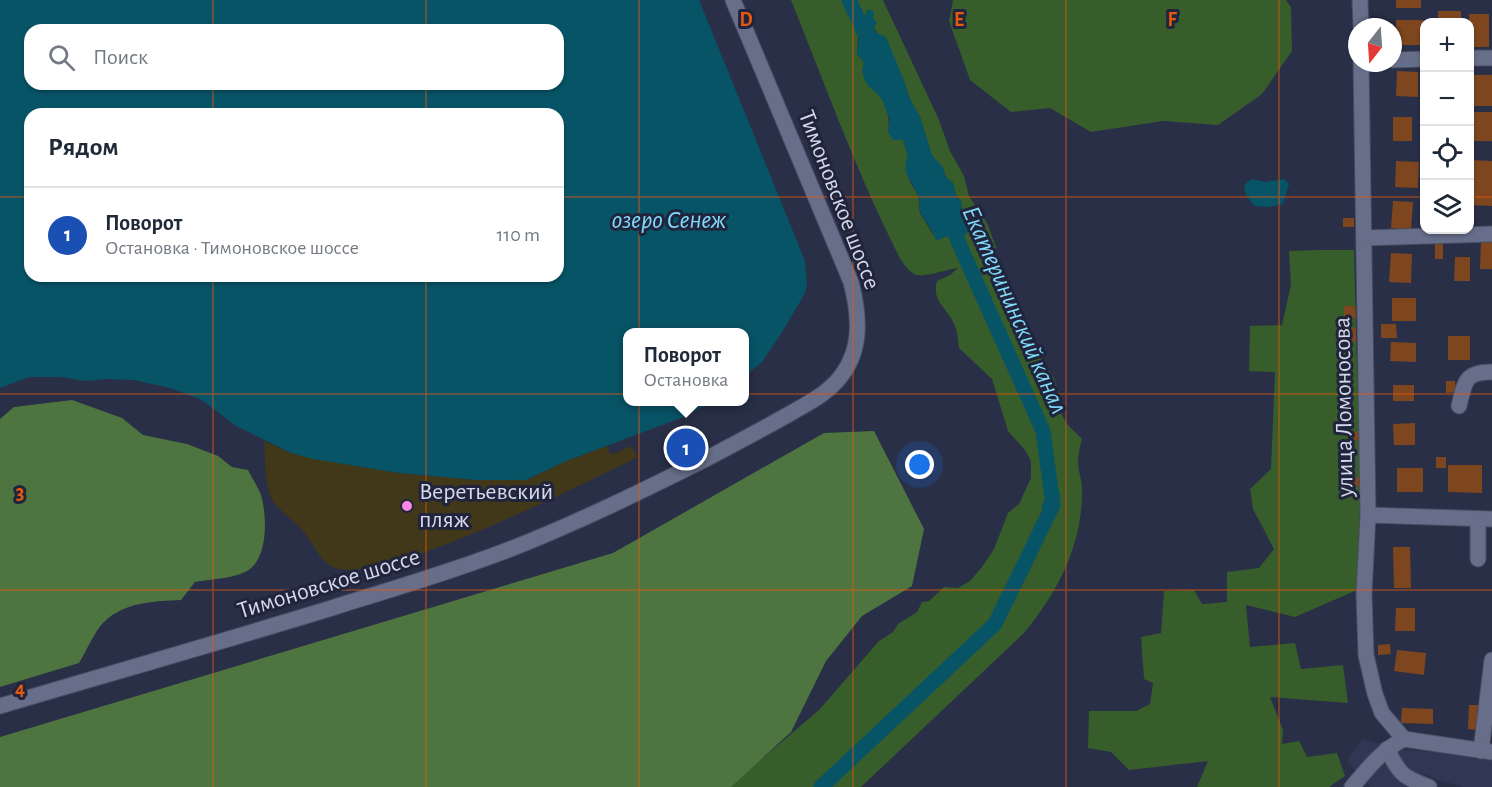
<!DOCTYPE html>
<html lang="ru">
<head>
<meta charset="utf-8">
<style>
  :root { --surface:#fff; --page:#f6f6f7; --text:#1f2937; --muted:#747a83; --line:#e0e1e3; --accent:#835384 }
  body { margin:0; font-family:"Alegreya Sans",sans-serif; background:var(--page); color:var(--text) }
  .controls { position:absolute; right:18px; top:18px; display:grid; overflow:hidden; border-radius:12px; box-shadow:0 2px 4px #0004 }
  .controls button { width:54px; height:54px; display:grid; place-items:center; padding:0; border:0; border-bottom:2px solid var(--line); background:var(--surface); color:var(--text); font:30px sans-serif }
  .compass { position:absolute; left:1348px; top:18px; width:54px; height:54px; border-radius:50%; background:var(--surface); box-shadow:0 2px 4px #0004; rotate:197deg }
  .you { position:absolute; left:920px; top:465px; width:21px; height:21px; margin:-15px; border:4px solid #fff; border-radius:50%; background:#1a73e8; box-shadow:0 0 0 9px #1a73e833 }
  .badge { display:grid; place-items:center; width:39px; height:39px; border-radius:50%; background:var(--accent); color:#fff; font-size:20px; font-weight:700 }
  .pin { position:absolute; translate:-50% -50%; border:3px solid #fff; box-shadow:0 2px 6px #0006 }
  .popup { position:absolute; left:623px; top:328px; width:126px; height:78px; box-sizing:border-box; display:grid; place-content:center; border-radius:12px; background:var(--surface); filter:drop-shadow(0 2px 4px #0005); font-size:20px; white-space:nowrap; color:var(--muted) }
  .popup b { font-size:22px; color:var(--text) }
  .popup::after { content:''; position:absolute; left:50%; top:100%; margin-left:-12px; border:12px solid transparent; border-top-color:var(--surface) }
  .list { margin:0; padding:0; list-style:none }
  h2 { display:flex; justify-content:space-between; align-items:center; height:78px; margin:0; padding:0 24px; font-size:26px }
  h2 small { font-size:20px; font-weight:400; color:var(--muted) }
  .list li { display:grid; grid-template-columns:39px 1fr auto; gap:18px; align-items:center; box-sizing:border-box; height:96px; padding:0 24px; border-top:2px solid var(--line) }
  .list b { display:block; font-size:22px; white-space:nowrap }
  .list p { margin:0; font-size:20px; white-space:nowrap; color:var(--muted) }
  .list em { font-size:20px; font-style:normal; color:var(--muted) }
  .icon { flex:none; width:33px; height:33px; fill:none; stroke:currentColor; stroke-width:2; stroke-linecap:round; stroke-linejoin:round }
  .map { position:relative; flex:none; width:1492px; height:787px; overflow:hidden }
  .search { position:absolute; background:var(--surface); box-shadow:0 2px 4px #0004; left:24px; top:24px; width:540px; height:66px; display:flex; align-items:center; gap:15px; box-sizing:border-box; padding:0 21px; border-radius:18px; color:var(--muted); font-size:22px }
  .panel { position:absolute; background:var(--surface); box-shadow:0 2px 4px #0004; left:24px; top:108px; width:540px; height:174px; border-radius:18px }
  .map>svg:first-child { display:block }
  .built { fill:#303755 }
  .green { fill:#375d2a; fill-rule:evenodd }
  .forest { fill:#4e7540 }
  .sand { fill:#403818 }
  .water { fill:#085467; fill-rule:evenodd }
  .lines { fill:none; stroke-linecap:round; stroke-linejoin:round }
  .canal { stroke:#085467; stroke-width:15 }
  .building { fill:#7d461f }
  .minor-casing { stroke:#494d62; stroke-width:17 }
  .minor { stroke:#676e8a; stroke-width:15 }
  .grid { fill:none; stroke:#e8590c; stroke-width:1.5; stroke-opacity:0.55 }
  .poi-dot { fill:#fd86e2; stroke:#20253d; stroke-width:2 }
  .labels { text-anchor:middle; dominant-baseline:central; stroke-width:6; stroke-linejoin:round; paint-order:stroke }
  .street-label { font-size:24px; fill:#d5d9e9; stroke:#20253d }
  .poi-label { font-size:24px; fill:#d5d9e9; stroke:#20253d; text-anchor:start }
  .water-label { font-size:26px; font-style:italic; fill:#80dcfa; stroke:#20253d }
  .grid-label { font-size:20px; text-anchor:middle; font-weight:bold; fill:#e8590c; stroke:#20253d; stroke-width:6; stroke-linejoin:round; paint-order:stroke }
</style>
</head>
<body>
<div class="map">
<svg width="1492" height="787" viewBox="0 0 1492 787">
  <rect width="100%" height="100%" fill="#292f47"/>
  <!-- built -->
  <polygon class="built" points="1363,739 1400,750 1435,752 1492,761 1492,787 1463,787 1439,780 1425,774 1424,787 1370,787 1347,761"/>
  <!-- green -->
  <g class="green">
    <path d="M791,0H883L939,120L950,151L964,176L969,196L987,223L996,247L992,264L998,280L1033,336L1034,348L1054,378L1059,394V410L1067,424L1082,439C1080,446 1078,454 1078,462C1078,471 1082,480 1082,489C1083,544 1058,592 1024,633L861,787H729L819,710L879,641L893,632L898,624L917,612L922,602L929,601L944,587L958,588L970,581L982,567L994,549L1008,513L1019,504L1031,478V461L1025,450L1008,431L992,379L959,348C958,342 958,335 956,329C950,308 931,304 937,281L950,275L958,268C946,269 923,279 914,274C901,266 894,245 887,232C851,157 822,77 791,0ZM861,18L864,19L874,28L903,78L910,99L920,117L932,156L942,166L946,177L953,183L956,196L961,201L962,213L968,225L954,237L947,236L939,239L932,233L920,213L918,195L909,180L908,156L903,140L888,132C890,121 888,109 882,99C872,84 860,84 864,62L857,54L859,22Z"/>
    <polygon points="953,0 1286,0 1291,7 1292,51 1262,94 1218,125 1163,121 1091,132 1050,108 1011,112 970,80 949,21"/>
    <polygon points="1319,250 1354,250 1357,369 1362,440 1357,590 1295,617 1246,605 1250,647 1295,643 1301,669 1343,665 1348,703 1270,697 1283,730 1282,744 1299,741 1307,757 1337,753 1345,776 1329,787 1197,787 1208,761 1129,770 1111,752 1088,748 1089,711 1136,711 1150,704 1153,683 1144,679 1141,637 1161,633 1164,591 1194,590 1202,604 1227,602 1227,572 1259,568 1274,549 1253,509 1250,489 1271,469 1275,372 1249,371 1250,326 1282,325 1291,285 1289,251"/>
  </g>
  <!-- forest -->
  <g class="forest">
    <path d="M72,400L122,418L143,435L187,444L218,456L232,467L248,470C252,478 258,487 261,495C267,516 269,561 245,572C231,579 210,579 195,582L181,600C155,601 124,602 104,622C94,632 87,650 79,663L0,687V419L14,407Z"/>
    <polygon points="874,431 924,529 912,586 862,616 826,661 791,732 731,787 0,787 0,737 613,553 824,433"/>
  </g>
  <!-- sand -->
  <path class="sand" d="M264,441L291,453L345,464L399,473L476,480H526L564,462L607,446L611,455L631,446L638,457C588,481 378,589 333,567C317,559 313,540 301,529C293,520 278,509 272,500C265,487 265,456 264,441Z"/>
  <!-- water -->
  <g class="water">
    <path d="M0,0H699L805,261L807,285L804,295L784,329L762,362L745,376L744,332H628V402H711L686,416L564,462L526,480H476L399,473L313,459L291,453L236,426L202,400L170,388L134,380L106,379L85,381L60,377H29L0,388ZM30,30H558V84H30ZM30,114H558V276H30Z"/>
    <path d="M867,10H872L874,13L873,19L877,23L874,28L875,32L886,37L903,78L910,99L920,117L932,155L942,166L946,177L953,183L956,196L961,201L962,213L968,225V232L962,238L947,236L936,241C934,232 927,224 922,216C919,210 920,203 918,196C913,180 900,175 908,156L903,140H893L888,132L890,120L882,99L866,83L862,71L864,62L857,54L859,37L856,31L860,18L864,19Z"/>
    <polygon points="1252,179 1265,182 1284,179 1289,184 1283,204 1269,207 1254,206 1246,195 1244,185"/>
    <polygon points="1055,485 1060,494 1052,507 1054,516 1050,522 1046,522 1041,517 1044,509 1041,506 1046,498 1046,488"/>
  </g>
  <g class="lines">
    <!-- canal -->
    <g class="canal">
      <polyline points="849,0 867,38"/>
      <polyline points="821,787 995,624 1053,505 1043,431 948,219"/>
    </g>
  </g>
  <!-- building -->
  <g class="building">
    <rect x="1396" y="0" width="25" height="8"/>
    <rect x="1438" y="11" width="23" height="11"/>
    <polygon points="1469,14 1489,14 1489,47 1470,47"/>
    <rect x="1396" y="20" width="27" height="25"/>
    <polygon points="1397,71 1418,72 1418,97 1396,96"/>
    <rect x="1470" y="75" width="22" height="31"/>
    <rect x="1470" y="112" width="22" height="29"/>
    <rect x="1393" y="117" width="19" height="24"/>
    <polygon points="1470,160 1492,161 1492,206 1470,205"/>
    <polygon points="1396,161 1419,162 1418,188 1395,187"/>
    <polygon points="1393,201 1413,202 1411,230 1391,228"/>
    <rect x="1343" y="218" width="11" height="9"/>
    <polygon points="1481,240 1492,240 1492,269 1480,269"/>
    <rect x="1435" y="241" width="8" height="18"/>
    <polygon points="1391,253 1412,254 1411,283 1389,282"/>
    <polygon points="1455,257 1470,257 1470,281 1454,281"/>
    <rect x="1392" y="298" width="24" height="23"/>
    <polygon points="1344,306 1355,306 1356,318 1344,319"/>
    <polygon points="1381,324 1396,324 1397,338 1381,338"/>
    <rect x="1344" y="328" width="12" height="14"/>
    <rect x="1448" y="336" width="22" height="24"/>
    <polygon points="1391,342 1416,343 1416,362 1390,361"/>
    <polygon points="1446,381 1455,381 1456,392 1446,393"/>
    <rect x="1393" y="385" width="21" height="16"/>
    <polygon points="1415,423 1415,445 1394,445 1393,424"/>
    <polygon points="1362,431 1362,440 1349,441 1349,432"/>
    <rect x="1436" y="457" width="10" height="11"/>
    <polygon points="1448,465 1482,465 1482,493 1448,492"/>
    <rect x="1397" y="468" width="26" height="24"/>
    <polygon points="1362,477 1363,486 1350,487 1349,478"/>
    <polygon points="1393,547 1410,547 1411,588 1394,588"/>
    <polygon points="1396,608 1415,608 1415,631 1395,631"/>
    <polygon points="1390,644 1391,654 1378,655 1378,645"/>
    <polygon points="1397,650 1426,653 1424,675 1394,671"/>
    <polygon points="1469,705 1478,705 1477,730 1468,729"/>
    <polygon points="1402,708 1433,709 1433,724 1401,723"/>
  </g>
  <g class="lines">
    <!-- minor casing -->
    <g class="minor-casing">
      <g id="minor">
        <polyline points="1360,0 1361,27"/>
        <polyline points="1470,58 1492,58"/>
        <polyline points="1393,60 1424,59"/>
        <polyline points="1361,63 1368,515 1364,593 1366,655 1375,694 1382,713 1404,739"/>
        <polyline points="1364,238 1492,234"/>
        <path d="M1459,406C1465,382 1464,372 1492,372"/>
        <polyline points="1368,515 1492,519"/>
        <polyline points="1478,559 1478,520"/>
        <path d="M0,706C112,673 224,641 335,607C395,588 455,571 513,548C579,522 642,491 706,459C734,444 763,429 791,413C807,404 824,395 836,382C863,353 860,317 851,282L733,0"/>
        <path d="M1387,749C1400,775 1403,777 1429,787"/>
        <polyline points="1481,751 1492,660"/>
        <path d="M1352,787C1368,768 1382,750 1404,739L1492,752"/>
      </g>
    </g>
    <!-- minor -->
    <use href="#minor" class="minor"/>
  </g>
  <!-- grid -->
  <path class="grid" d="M213,0V30M426,0V30M639,0V787M853,0V787M1066,0V787M1279,0V787M213,84V114M426,84V114M0,197H30M558,197H1424M1470,197H1492M213,276V787M426,276V787M0,394H1492M0,590H1492"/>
  <!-- markers -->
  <circle class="poi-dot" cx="407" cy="506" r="6"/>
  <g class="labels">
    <!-- street labels -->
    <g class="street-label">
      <text transform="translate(839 200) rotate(69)">Тимоновское шоссе</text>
      <text transform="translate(1344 407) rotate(-91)">улица Ломоносова</text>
      <text transform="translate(329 584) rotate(-17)">Тимоновское шоссе</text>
    </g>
    <!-- poi labels -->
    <g class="poi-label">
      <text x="419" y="492">Веретьевский<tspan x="419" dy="28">пляж</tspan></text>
    </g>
    <!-- water labels -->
    <g class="water-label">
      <text x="669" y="220">озеро Сенеж</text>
      <text transform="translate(1015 310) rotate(66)">Екатерининский канал</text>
    </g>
  </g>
  <g class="grid-label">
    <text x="746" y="26">D</text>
    <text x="959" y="26">E</text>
    <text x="1172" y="26">F</text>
    <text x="20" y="499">3</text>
    <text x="20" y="695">4</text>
  </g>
</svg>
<div class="controls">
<button>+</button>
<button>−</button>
<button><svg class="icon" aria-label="locate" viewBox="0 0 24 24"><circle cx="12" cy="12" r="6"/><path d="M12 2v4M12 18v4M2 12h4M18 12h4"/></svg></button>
<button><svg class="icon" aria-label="layers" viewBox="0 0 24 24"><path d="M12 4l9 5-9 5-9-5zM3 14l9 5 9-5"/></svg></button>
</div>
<svg class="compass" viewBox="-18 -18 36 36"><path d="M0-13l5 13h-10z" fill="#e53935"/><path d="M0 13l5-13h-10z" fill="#747a83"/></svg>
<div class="you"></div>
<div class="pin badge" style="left:686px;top:448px;background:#1a4fb4">1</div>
<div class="popup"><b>Поворот</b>Остановка</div>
<div class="search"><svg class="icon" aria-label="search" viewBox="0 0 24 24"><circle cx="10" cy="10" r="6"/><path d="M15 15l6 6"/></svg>Поиск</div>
<section class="panel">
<h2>Рядом<small></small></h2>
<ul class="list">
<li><span class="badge" style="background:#1a4fb4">1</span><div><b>Поворот</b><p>Остановка · Тимоновское шоссе</p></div><em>110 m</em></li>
</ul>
</section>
</div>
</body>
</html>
